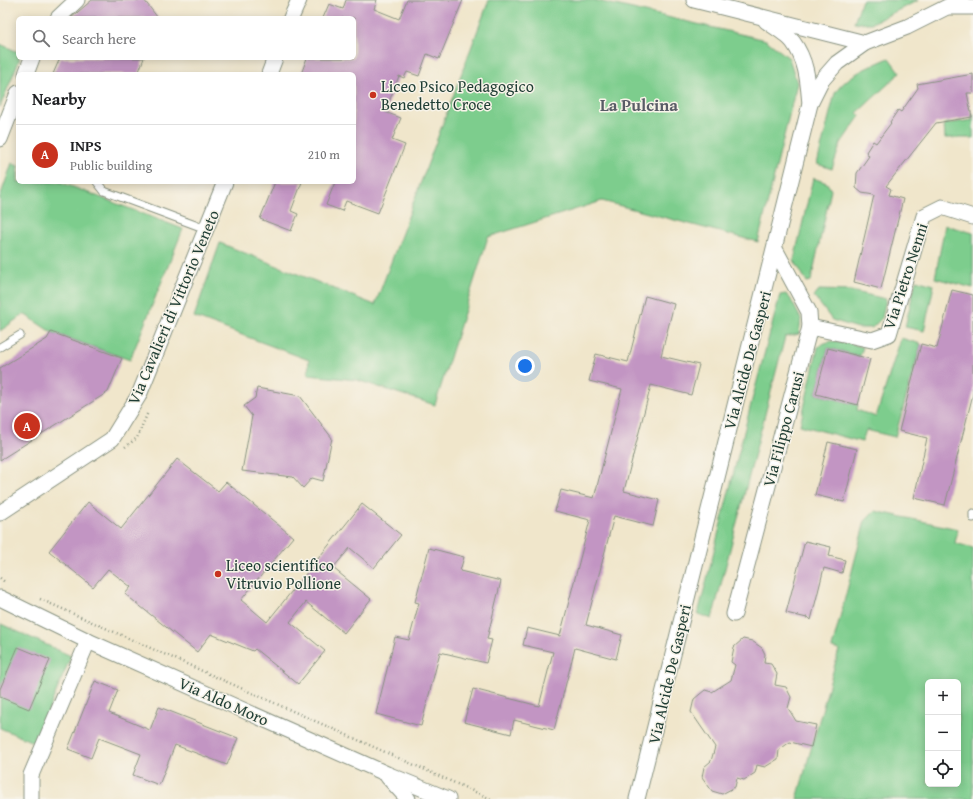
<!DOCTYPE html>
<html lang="en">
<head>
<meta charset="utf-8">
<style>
  :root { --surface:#fff; --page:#f6f6f6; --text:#202124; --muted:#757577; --line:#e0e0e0; --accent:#c8321e }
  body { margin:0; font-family:"Gentium Book Plus",serif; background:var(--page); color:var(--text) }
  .controls { position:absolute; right:12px; bottom:12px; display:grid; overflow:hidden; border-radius:6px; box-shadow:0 2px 10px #0003 }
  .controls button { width:36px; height:36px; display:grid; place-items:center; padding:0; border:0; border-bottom:1px solid var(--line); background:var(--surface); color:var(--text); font:20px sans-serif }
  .you { position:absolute; left:525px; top:366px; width:14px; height:14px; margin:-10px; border:3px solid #fff; border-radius:50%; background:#1a73e8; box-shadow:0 0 0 6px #1a73e833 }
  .badge { display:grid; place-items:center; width:26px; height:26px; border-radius:50%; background:var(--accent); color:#fff; font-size:13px; font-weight:700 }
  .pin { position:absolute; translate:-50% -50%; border:2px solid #fff; box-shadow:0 1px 4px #0006 }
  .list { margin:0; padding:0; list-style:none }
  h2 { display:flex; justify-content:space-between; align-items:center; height:52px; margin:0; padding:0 16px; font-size:17px }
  h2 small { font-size:13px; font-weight:400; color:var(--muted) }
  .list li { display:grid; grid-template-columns:26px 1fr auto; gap:12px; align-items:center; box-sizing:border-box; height:60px; padding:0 16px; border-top:1px solid var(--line) }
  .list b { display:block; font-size:15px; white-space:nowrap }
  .list p { margin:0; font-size:13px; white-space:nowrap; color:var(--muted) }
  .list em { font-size:13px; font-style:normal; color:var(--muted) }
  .icon { flex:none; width:22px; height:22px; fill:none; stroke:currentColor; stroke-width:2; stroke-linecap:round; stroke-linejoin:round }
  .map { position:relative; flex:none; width:973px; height:799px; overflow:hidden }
  .search { position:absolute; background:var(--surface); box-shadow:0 2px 10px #0003; left:16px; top:16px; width:340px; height:44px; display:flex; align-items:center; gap:10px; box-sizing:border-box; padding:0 14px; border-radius:6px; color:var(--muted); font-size:15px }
  .panel { position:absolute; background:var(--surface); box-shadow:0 2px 10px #0003; left:16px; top:72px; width:340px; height:112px; border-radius:6px }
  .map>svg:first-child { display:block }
  .green { fill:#7dcd8d; stroke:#4e8560; fill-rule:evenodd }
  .building { fill:#c295c3 }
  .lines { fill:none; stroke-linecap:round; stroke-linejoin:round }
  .lane-casing { stroke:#889280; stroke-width:9 }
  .street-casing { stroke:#889280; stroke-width:17 }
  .path { stroke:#889280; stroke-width:2.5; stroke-dasharray:1 3; stroke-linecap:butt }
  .lane { stroke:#fff; stroke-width:7 }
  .street { stroke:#fff; stroke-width:15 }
  .poi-dot { fill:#c8321e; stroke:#f7f3e8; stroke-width:1.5 }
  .labels { text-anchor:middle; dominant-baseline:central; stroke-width:3; stroke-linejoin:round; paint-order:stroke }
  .poi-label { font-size:16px; fill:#1f3d34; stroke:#f7f3e8; text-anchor:start }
  .street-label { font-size:16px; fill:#1f3d34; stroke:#f7f3e8 }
  .neighbourhood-label { font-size:17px; font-weight:bold; fill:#585c66; stroke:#f7f3e8 }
</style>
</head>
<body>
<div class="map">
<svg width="973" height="799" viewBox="0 0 973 799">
  <rect width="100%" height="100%" fill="#f7f3e8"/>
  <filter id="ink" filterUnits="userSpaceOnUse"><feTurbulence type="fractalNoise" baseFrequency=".025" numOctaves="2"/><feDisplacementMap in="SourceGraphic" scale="8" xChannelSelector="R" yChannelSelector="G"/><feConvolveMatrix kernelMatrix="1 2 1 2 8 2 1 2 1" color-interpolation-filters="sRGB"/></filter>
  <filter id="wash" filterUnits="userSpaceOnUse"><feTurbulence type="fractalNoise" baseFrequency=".012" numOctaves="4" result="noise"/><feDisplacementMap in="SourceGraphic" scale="16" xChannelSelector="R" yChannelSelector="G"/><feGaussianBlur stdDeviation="0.9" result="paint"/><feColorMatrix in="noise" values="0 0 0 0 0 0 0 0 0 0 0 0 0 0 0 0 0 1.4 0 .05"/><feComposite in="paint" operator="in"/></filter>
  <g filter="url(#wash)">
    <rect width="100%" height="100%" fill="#f0e6cb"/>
    <!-- green -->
    <g class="green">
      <polygon points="489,0 594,0 766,40 789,58 797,83 758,242 602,201 488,237 435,405 357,380 308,375 309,360 194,317 220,243 375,305"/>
      <polygon points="862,0 919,0 872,23 854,23"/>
      <polygon points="0,44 18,52 18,58 20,58 0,107"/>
      <path d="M889,58L900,73L857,113L860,116L841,143L832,169L817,164L835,93C848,74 869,67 889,58Z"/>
      <polygon points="973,113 973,138 945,138 944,124 972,120"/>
      <polygon points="12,163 18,166 18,182 60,182 183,229 130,360 51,332 24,314 0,331 0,197"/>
      <polygon points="813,178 827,183 831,190 811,281 807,282 794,260"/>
      <polygon points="945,225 973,233 973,288 935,278"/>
      <polygon points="916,280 934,285 924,331 905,327"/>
      <polygon points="819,290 851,291 886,299 882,318 872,328 858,328 832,320 814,296"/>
      <polygon points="786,294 790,298 801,319 799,334 785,337 712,619 698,614 752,400 780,295"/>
      <path d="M901,338L921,344L895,437L866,430L862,442L800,425L818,347C832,336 848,343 863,347L860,356L828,348L816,394L858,405L857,410L876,417Z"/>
      <path d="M875,511L958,529L955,543L973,548V799H797L839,650L832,648L865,521ZM928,682H958V784H928Z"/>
      <polygon points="1,624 71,656 35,743 0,728"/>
    </g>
    <g id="blocks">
      <!-- building -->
      <g class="building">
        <polygon points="92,0 144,0 158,18 71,18"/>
        <polygon points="346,0 377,0 374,9 399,19 407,0 463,0 439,59 427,54 419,76 407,72 404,78 399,76 385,112 401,118 392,140 405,145 378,213 346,201 342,211 326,205 335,182 354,182 354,74 301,74 307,58 354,58 354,18 323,18 329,4 343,9"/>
        <polygon points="60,58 144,58 138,74 53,74"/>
        <polygon points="973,74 973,93 967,93 972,117 936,123 886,186 891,189 889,195 903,199 881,289 854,282 874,195 862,193 856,188 857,173 869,156 866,152 873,141 876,143 891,123 890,122 898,110 901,112 918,88 917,84"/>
        <polygon points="275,182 302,182 291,211 298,214 291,231 260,219"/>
        <polygon points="952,290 973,295 973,394 945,505 914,498 927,438 899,431 921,344 937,348"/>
        <polygon points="645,296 674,304 661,356 699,365 691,395 651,385 624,491 659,500 653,526 614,516 586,625 622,635 616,659 575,648 554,730 514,720 511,734 464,722 473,689 539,706 553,652 523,645 527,628 560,636 590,520 555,511 561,490 594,498 622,389 589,381 596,354 628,362"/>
        <polygon points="51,332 122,358 108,392 0,460 0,368 47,339"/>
        <polygon points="828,348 870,359 858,405 816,394"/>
        <polygon points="257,388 300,396 332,438 323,481 312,478 303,488 293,477 242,471 252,416 244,406 255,398"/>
        <polygon points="828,442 857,449 844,502 815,495"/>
        <polygon points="177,459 218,491 226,482 293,537 241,600 267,622 362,504 401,535 374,568 350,548 333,568 371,599 344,633 306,602 290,622 325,651 298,684 255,649 253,651 211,634 197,652 125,594 131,587 108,569 93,587 49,551 88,502 121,529"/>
        <polygon points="805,541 831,547 829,556 845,560 842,573 824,568 811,620 807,616 807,618 786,613"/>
        <polygon points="429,548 464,557 460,571 501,581 487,639 492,640 486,663 440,652 421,726 376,714 395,637 409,640 419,603 415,602"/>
        <polygon points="743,639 752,641 762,648 765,654 764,663 771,664 777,674 775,685 786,687 791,697 788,708 796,721 816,725 811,747 790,742 779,750 778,759 765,767 757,765 755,773 744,780 737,778 735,787 722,794 712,791 702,777 704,767 711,761 715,747 691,712 694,699 705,690 712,692 731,680 735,665 731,662 734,647"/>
        <polygon points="18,647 50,660 29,709 0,697 0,689"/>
        <polygon points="95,681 118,690 109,713 150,730 159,707 238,738 227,765 175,745 159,785 133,775 141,754 99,738 91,758 68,749"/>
      </g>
    </g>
  </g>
  <g filter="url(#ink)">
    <use href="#blocks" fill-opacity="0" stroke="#889280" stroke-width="1"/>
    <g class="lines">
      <!-- lane casing -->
      <g class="lane-casing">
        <g id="lane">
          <polyline points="97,182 104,191 206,229"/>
          <polyline points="0,347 20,335"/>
          <polyline points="973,513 973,518"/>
        </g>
      </g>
      <!-- street casing -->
      <g class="street-casing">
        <g id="street">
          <polyline points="694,0 865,43"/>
          <polyline points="950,7 973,7"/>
          <polyline points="58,18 77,0"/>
          <polyline points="291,18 299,0"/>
          <path d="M766,21C774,27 787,34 793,42C807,61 808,82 810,104"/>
          <polyline points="26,74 32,58"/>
          <polyline points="269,74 275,58"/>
          <polyline points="0,139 18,93"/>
          <polyline points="810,327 872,340 889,334 924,216 942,207 973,217"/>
          <polyline points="0,513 112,439 139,395 225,182"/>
          <polyline points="0,598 88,641 387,774 448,799"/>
          <polyline points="734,614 810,327 809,312 775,249"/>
          <polyline points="388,777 408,799"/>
          <polyline points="31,799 31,775 88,641"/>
          <polyline points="637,799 810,104 822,80 837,63 865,43 907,27 961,0"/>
        </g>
      </g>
      <!-- path -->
      <g class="path">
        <polyline points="125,447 137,438 148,412"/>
        <polyline points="0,578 6,583"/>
        <polyline points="40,599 491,799"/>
      </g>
      <!-- lane -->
      <use href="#lane" class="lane"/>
      <!-- street -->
      <use href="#street" class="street"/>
    </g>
  </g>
  <!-- markers -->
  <g class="poi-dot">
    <circle cx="373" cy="95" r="4"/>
    <circle cx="218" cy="574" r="4"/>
  </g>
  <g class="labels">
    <!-- poi labels -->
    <g class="poi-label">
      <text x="381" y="86">Liceo Psico Pedagogico<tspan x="381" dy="18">Benedetto Croce</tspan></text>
      <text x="226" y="565">Liceo scientifico<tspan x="226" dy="18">Vitruvio Pollione</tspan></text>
    </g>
    <!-- street labels -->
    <g class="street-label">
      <text transform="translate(905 276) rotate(-72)">Via Pietro Nenni</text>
      <text transform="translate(173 307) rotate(-67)">Via Cavalieri di Vittorio Veneto</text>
      <text transform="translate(747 360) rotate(-75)">Via Alcide De Gasperi</text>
      <text transform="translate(783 429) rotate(-75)">Via Filippo Carusi</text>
      <text transform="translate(669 674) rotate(-77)">Via Alcide De Gasperi</text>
      <text transform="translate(224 701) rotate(24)">Via Aldo Moro</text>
    </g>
    <!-- neighbourhood labels -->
    <g class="neighbourhood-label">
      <text x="639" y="104">La Pulcina</text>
    </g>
  </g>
</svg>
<div class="controls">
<button>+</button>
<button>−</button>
<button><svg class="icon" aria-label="locate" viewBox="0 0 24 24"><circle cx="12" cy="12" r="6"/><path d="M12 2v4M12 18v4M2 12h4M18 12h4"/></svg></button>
</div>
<div class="you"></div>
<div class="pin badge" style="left:27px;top:426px">A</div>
<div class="search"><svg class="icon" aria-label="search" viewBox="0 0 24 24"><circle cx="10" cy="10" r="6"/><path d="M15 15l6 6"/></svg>Search here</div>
<section class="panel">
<h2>Nearby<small></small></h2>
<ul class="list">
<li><span class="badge">A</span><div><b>INPS</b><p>Public building</p></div><em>210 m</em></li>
</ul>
</section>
</div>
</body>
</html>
